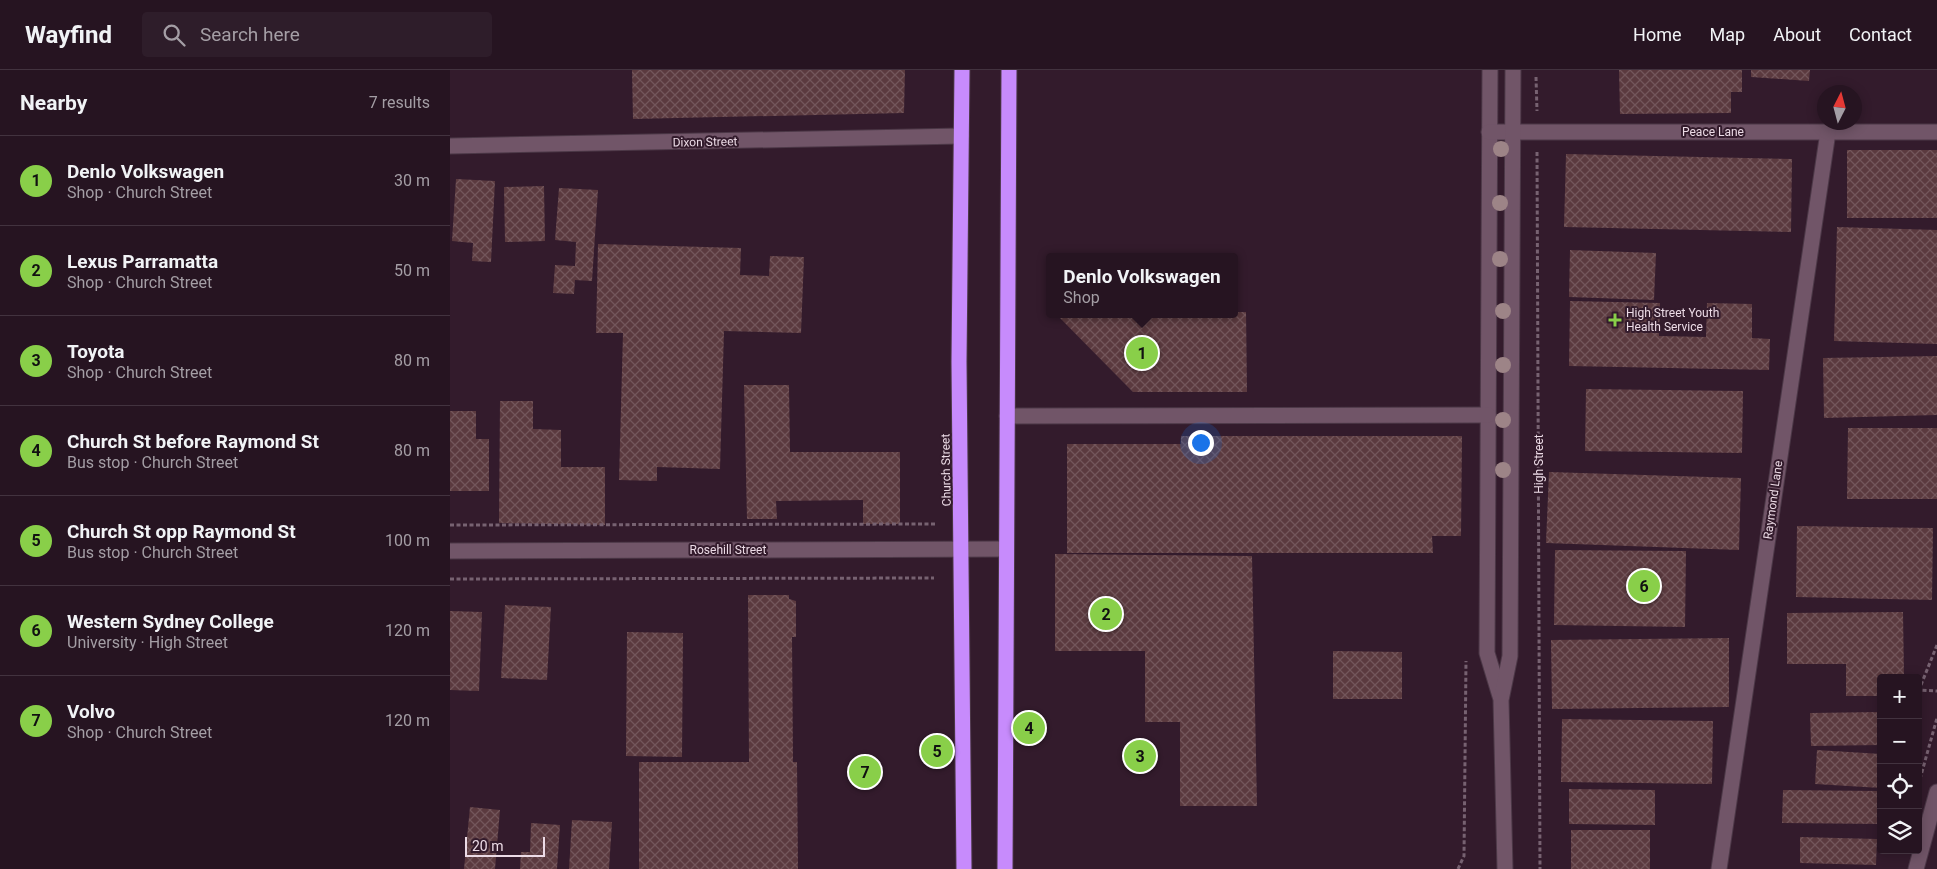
<!DOCTYPE html>
<html lang="en">
<head>
<meta charset="utf-8">
<style>
  :root { --surface:#261421; --page:#2e1d2a; --text:#f1f3f6; --muted:#a49ea5; --line:#42333f; --accent:#89cf49 }
  body { margin:0; font-family:Roboto,sans-serif; background:var(--page); color:var(--text) }
  .controls { position:absolute; right:15px; bottom:15px; display:grid; overflow:hidden; border-radius:5px; box-shadow:0 2px 12px #0003 }
  .controls button { width:45px; height:45px; display:grid; place-items:center; padding:0; border:0; border-bottom:1px solid var(--line); background:var(--surface); color:var(--text); font:25px sans-serif }
  .compass { position:absolute; left:1367px; top:15px; width:45px; height:45px; border-radius:50%; background:var(--surface); box-shadow:0 2px 12px #0003; rotate:6deg }
  .scale { position:absolute; left:15px; bottom:12px; width:80px; box-sizing:border-box; padding-left:5px; border:2px solid #ecdbe6; border-top:0; font-size:14px; line-height:18px; white-space:nowrap; color:#ecdbe6; -webkit-text-stroke:4px #331b2c; paint-order:stroke }
  .you { position:absolute; left:750px; top:372px; width:18px; height:18px; margin:-12px; border:4px solid #fff; border-radius:50%; background:#1a73e8; box-shadow:0 0 0 8px #1a73e833 }
  .badge { display:grid; place-items:center; width:32px; height:32px; border-radius:50%; background:var(--accent); color:#111; font-size:16px; font-weight:700 }
  .pin { position:absolute; translate:-50% -50%; border:2px solid #fff; box-shadow:0 1px 5px #0006 }
  .popup { position:absolute; left:596px; top:183px; width:192px; height:65px; box-sizing:border-box; display:grid; place-content:center; border-radius:5px; background:var(--surface); filter:drop-shadow(0 1px 4px #0005); font-size:16px; white-space:nowrap; color:var(--muted) }
  .popup b { font-size:19px; color:var(--text) }
  .popup::after { content:''; position:absolute; left:50%; top:100%; margin-left:-10px; border:10px solid transparent; border-top-color:var(--surface) }
  .list { margin:0; padding:0; list-style:none }
  h2 { display:flex; justify-content:space-between; align-items:center; height:65px; margin:0; padding:0 20px; font-size:21px }
  h2 small { font-size:16px; font-weight:400; color:var(--muted) }
  .list li { display:grid; grid-template-columns:32px 1fr auto; gap:15px; align-items:center; box-sizing:border-box; height:90px; padding:0 20px; border-top:1px solid var(--line) }
  .list b { display:block; font-size:19px; white-space:nowrap }
  .list p { margin:0; font-size:16px; white-space:nowrap; color:var(--muted) }
  .list em { font-size:16px; font-style:normal; color:var(--muted) }
  .icon { flex:none; width:28px; height:28px; fill:none; stroke:currentColor; stroke-width:2; stroke-linecap:round; stroke-linejoin:round }
  .map { position:relative; flex:none; width:1487px; height:799px; overflow:hidden }
  header { display:flex; align-items:center; gap:30px; box-sizing:border-box; height:70px; padding:0 25px; background:var(--surface); border-bottom:1px solid var(--line) }
  header strong { font-size:24px }
  nav { display:flex; gap:28px; margin-inline-start:auto; font-size:18px }
  .search { width:350px; height:45px; background:var(--page); display:flex; align-items:center; gap:12px; box-sizing:border-box; padding:0 18px; border-radius:5px; color:var(--muted); font-size:19px }
  main { display:flex }
  aside { flex:1; background:var(--surface) }
  .map>svg:first-child { display:block }
  .building { fill:url(#building-cross-hatch) }
  .lines { fill:none; stroke-linecap:round; stroke-linejoin:round }
  .minor-casing { stroke:#4c3847; stroke-width:17 }
  .highway-casing { stroke:#4c3847; stroke-width:17 }
  .path { stroke:#776271; stroke-width:3; stroke-dasharray:4 2.5; stroke-linecap:butt }
  .minor { stroke:#715568; stroke-width:15 }
  .highway { stroke:#c78bfc; stroke-width:15 }
  .tree { fill:#9d8487 }
  .poi-dot { fill:#89cf49; stroke:#331b2c; stroke-width:2 }
  .labels { text-anchor:middle; dominant-baseline:central; stroke-width:4; stroke-linejoin:round; paint-order:stroke }
  .street-label { font-size:12px; fill:#ecdbe6; stroke:#331b2c }
  .poi-label { font-size:12px; fill:#ecdbe6; stroke:#331b2c; text-anchor:start }
</style>
</head>
<body>
<header>
<strong>Wayfind</strong>
<div class="search"><svg class="icon" aria-label="search" viewBox="0 0 24 24"><circle cx="10" cy="10" r="6"/><path d="M15 15l6 6"/></svg>Search here</div>
<nav><a>Home</a><a>Map</a><a>About</a><a>Contact</a></nav>
</header>
<main>
<aside>
<h2>Nearby<small>7 results</small></h2>
<ul class="list">
<li><span class="badge">1</span><div><b>Denlo Volkswagen</b><p>Shop · Church Street</p></div><em>30 m</em></li>
<li><span class="badge">2</span><div><b>Lexus Parramatta</b><p>Shop · Church Street</p></div><em>50 m</em></li>
<li><span class="badge">3</span><div><b>Toyota</b><p>Shop · Church Street</p></div><em>80 m</em></li>
<li><span class="badge">4</span><div><b>Church St before Raymond St</b><p>Bus stop · Church Street</p></div><em>80 m</em></li>
<li><span class="badge">5</span><div><b>Church St opp Raymond St</b><p>Bus stop · Church Street</p></div><em>100 m</em></li>
<li><span class="badge">6</span><div><b>Western Sydney College</b><p>University · High Street</p></div><em>120 m</em></li>
<li><span class="badge">7</span><div><b>Volvo</b><p>Shop · Church Street</p></div><em>120 m</em></li>
</ul>
</aside>
<div class="map">
<svg width="1487" height="799" viewBox="0 0 1487 799">
  <defs>
    <pattern id="building-cross-hatch" width="8" height="8" patternUnits="userSpaceOnUse" patternTransform="scale(1.25)"><rect width="8" height="8" fill="#5b3a3f"/><path d="M0 0l8 8M0 8l8-8" fill="none" stroke="#73565b"/></pattern>
  </defs>
  <rect width="100%" height="100%" fill="#331b2c"/>
  <!-- building -->
  <g class="building">
    <polygon points="182,0 455,0 454,43 183,49"/>
    <polygon points="1169,0 1292,0 1292,22 1281,22 1281,43 1170,44"/>
    <polygon points="1301,0 1360,0 1359,11 1301,7"/>
    <rect x="1397" y="80" width="90" height="68"/>
    <polygon points="1116,84 1342,89 1341,162 1114,157"/>
    <polygon points="6,109 45,111 41,192 22,191 23,173 2,171"/>
    <polygon points="94,116 95,171 55,172 54,117"/>
    <polygon points="109,118 148,120 142,211 125,210 124,224 103,223 105,195 125,196 126,172 105,170"/>
    <polygon points="1387,157 1487,160 1487,274 1384,271"/>
    <polygon points="148,174 291,178 290,205 319,206 320,186 354,187 351,263 274,261 270,399 207,397 207,411 169,410 173,263 146,263"/>
    <polygon points="1120,180 1206,183 1204,230 1119,227"/>
    <polygon points="1120,231 1210,233 1209,266 1256,267 1257,233 1302,234 1302,268 1320,269 1319,300 1119,296"/>
    <polygon points="796,242 797,322 683,322 606,244"/>
    <polygon points="1487,286 1487,345 1374,348 1373,288"/>
    <polygon points="294,315 339,315 340,382 450,382 450,454 413,454 413,430 326,431 327,449 297,449"/>
    <polygon points="1136,319 1293,321 1292,383 1135,381"/>
    <polygon points="50,331 83,331 83,359 111,360 111,397 155,397 155,455 49,453"/>
    <polygon points="0,341 26,341 26,369 39,369 39,421 0,421"/>
    <polygon points="1398,358 1487,358 1487,429 1397,429"/>
    <polygon points="731,366 1012,366 1011,466 982,466 983,483 617,483 617,374 731,374"/>
    <polygon points="1099,402 1291,408 1289,480 1096,473"/>
    <polygon points="1347,456 1483,458 1482,530 1346,527"/>
    <polygon points="1105,480 1236,481 1235,557 1104,555"/>
    <polygon points="605,484 802,486 807,736 730,736 730,652 695,652 695,581 605,581"/>
    <polygon points="298,525 339,525 339,529 346,531 346,567 342,567 343,692 347,692 348,799 189,799 189,692 299,692"/>
    <polygon points="55,535 101,537 97,610 51,608"/>
    <polygon points="0,541 32,542 29,621 0,620"/>
    <polygon points="1453,542 1454,608 1431,608 1431,626 1396,626 1396,594 1337,594 1337,543"/>
    <polygon points="177,562 233,563 232,687 176,686"/>
    <polygon points="1279,568 1279,637 1102,639 1101,570"/>
    <polygon points="883,581 952,582 952,629 883,629"/>
    <polygon points="1431,642 1431,675 1361,676 1360,643"/>
    <polygon points="1112,649 1263,651 1262,714 1111,712"/>
    <polygon points="1367,680 1431,684 1431,718 1365,714"/>
    <polygon points="1119,719 1205,720 1205,755 1119,754"/>
    <polygon points="1333,720 1431,721 1431,754 1332,753"/>
    <polygon points="20,737 50,740 45,799 14,799"/>
    <polygon points="122,750 162,752 159,799 119,799"/>
    <polygon points="81,753 110,755 107,799 70,799 71,782 80,782"/>
    <rect x="1121" y="760" width="79" height="39"/>
    <polygon points="1350,767 1427,769 1426,795 1350,793"/>
  </g>
  <g class="lines">
    <!-- minor casing -->
    <g class="minor-casing">
      <g id="minor">
        <polyline points="1040,0 1037,583 1050,626"/>
        <polyline points="1039,62 1487,62"/>
        <polyline points="0,76 511,66"/>
        <polyline points="557,346 1038,345"/>
        <polyline points="0,481 556,479"/>
        <polyline points="1055,799 1051,630 1060,586 1063,0"/>
        <polyline points="1269,799 1378,62"/>
        <polyline points="1466,799 1487,722"/>
      </g>
    </g>
    <!-- highway casing -->
    <g class="highway-casing">
      <g id="highway">
        <polyline points="512,0 509,292 514,799"/>
        <polyline points="555,799 559,0"/>
      </g>
    </g>
    <!-- path -->
    <g class="path">
      <polyline points="1086,7 1087,41"/>
      <polyline points="1087,82 1090,799"/>
      <polyline points="0,455 485,454"/>
      <polyline points="0,509 484,508"/>
      <polyline points="1487,575 1469,620 1487,621"/>
      <polyline points="1470,709 1487,648"/>
      <polyline points="1008,799 1014,786 1016,591"/>
    </g>
    <!-- minor -->
    <use href="#minor" class="minor"/>
    <!-- highway -->
    <use href="#highway" class="highway"/>
  </g>
  <!-- trees -->
  <g class="tree">
    <circle cx="1051" cy="79" r="8"/>
    <circle cx="1050" cy="133" r="8"/>
    <circle cx="1050" cy="189" r="8"/>
    <circle cx="1053" cy="241" r="8"/>
    <circle cx="1053" cy="295" r="8"/>
    <circle cx="1053" cy="350" r="8"/>
    <circle cx="1053" cy="400" r="8"/>
  </g>
  <!-- markers -->
  <path class="poi-dot" d="M1162.5 242.5h5v5h5v5h-5v5h-5v-5h-5v-5h5z"/>
  <g class="labels">
    <!-- street labels -->
    <g class="street-label">
      <text x="1263" y="62">Peace Lane</text>
      <text transform="translate(255 72) rotate(-1)">Dixon Street</text>
      <text transform="translate(1089 394) rotate(-90)">High Street</text>
      <text transform="translate(496 400) rotate(-91)">Church Street</text>
      <text transform="translate(1323 430) rotate(-82)">Raymond Lane</text>
      <text x="278" y="480">Rosehill Street</text>
    </g>
    <!-- poi labels -->
    <g class="poi-label">
      <text x="1176" y="243">High Street Youth<tspan x="1176" dy="14">Health Service</tspan></text>
    </g>
  </g>
</svg>
<div class="controls">
<button>+</button>
<button>−</button>
<button><svg class="icon" aria-label="locate" viewBox="0 0 24 24"><circle cx="12" cy="12" r="6"/><path d="M12 2v4M12 18v4M2 12h4M18 12h4"/></svg></button>
<button><svg class="icon" aria-label="layers" viewBox="0 0 24 24"><path d="M12 4l9 5-9 5-9-5zM3 14l9 5 9-5"/></svg></button>
</div>
<svg class="compass" viewBox="-18 -18 36 36"><path d="M0-13l5 13h-10z" fill="#e53935"/><path d="M0 13l5-13h-10z" fill="#a49ea5"/></svg>
<div class="scale">20 m</div>
<div class="you"></div>
<div class="pin badge" style="left:692px;top:283px">1</div>
<div class="popup"><b>Denlo Volkswagen</b>Shop</div>
<div class="pin badge" style="left:656px;top:544px">2</div>
<div class="pin badge" style="left:690px;top:686px">3</div>
<div class="pin badge" style="left:579px;top:658px">4</div>
<div class="pin badge" style="left:487px;top:681px">5</div>
<div class="pin badge" style="left:1194px;top:516px">6</div>
<div class="pin badge" style="left:415px;top:702px">7</div>
</div>
</main>
</body>
</html>
